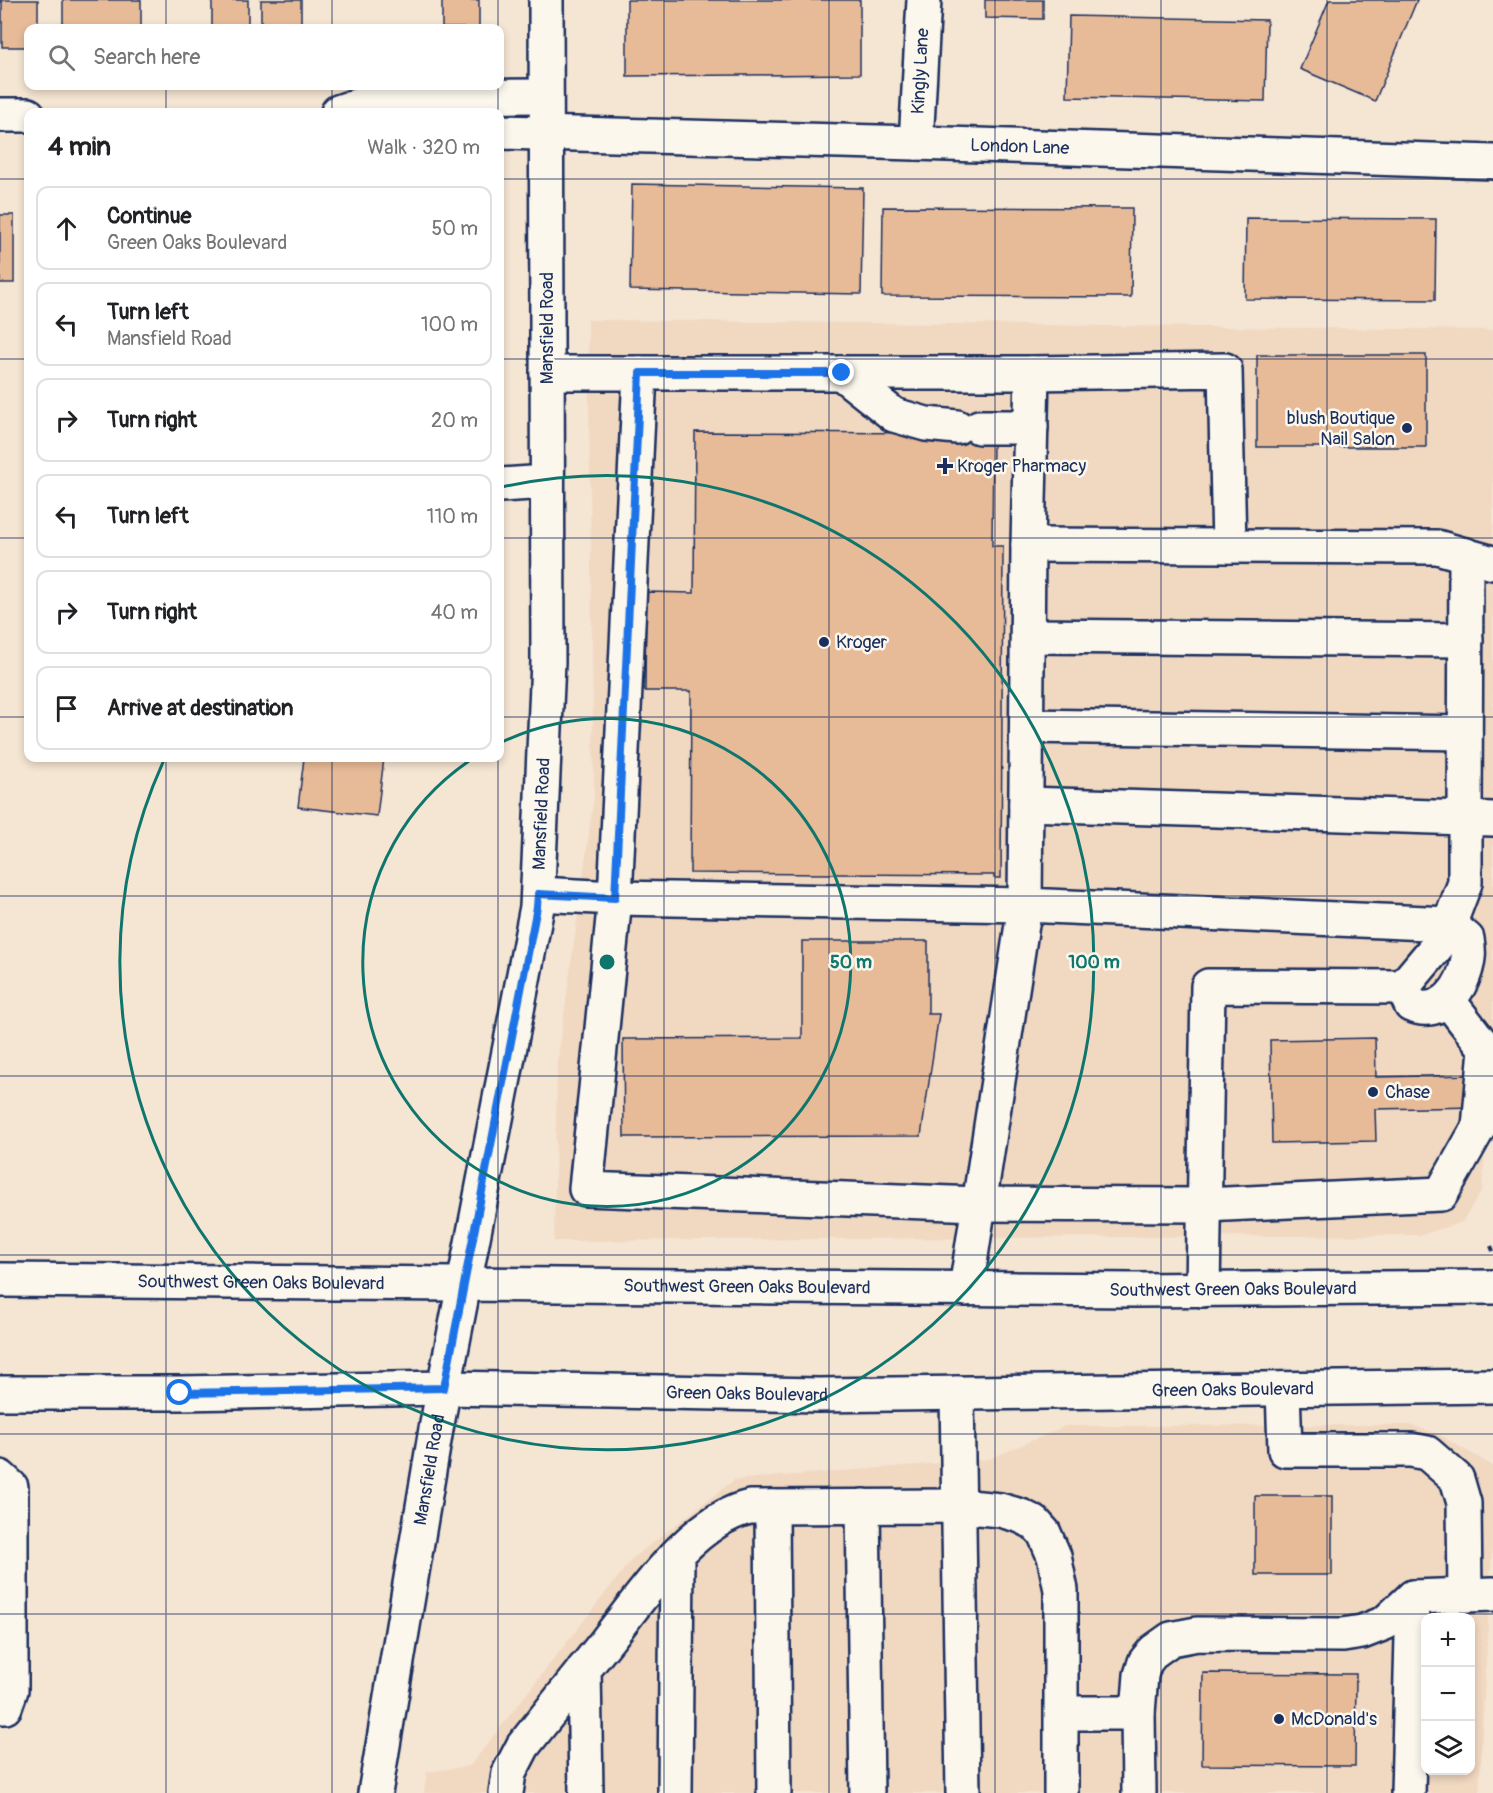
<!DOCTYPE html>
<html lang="en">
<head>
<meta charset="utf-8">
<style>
  :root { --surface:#fff; --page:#f2f2f2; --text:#202124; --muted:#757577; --line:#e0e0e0 }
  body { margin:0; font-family:Pangolin,sans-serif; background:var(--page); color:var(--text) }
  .controls { position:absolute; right:18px; bottom:18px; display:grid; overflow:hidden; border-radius:12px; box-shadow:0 3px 9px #0003 }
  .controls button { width:54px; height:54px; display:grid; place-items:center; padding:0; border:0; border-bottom:2px solid var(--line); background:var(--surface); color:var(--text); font:30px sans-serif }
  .stop { position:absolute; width:18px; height:18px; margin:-14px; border:4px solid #1a73e8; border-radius:50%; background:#fff }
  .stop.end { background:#1a73e8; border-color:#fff; box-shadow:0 2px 6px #0008 }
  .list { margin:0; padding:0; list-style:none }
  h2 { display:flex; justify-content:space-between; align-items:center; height:78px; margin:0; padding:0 24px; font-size:26px }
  h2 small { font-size:20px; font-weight:400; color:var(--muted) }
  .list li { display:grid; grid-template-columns:39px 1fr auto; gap:18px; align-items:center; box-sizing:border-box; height:84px; margin:0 12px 12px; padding:0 12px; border:2px solid var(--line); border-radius:12px }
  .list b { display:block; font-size:22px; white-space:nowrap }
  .list p { margin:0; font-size:20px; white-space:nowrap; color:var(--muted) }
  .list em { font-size:20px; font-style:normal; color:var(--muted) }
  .icon { flex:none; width:33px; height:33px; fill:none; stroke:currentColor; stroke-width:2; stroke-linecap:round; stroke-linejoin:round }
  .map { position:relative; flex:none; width:1493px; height:1793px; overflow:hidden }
  .search { position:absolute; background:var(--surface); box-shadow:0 3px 9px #0003; left:24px; top:24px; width:480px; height:66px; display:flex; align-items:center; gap:15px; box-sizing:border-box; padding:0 21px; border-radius:12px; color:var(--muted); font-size:22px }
  .panel { position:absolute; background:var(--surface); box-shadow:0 3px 9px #0003; left:24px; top:108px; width:480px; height:654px; border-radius:12px }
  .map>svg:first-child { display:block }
  .built { fill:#f1d8c1; fill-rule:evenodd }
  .building { fill:#e8bb98; stroke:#1b2f5e; stroke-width:1.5 }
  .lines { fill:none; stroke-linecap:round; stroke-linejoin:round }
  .minor-casing { stroke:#1b2f5e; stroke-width:38 }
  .major-casing { stroke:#1b2f5e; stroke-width:38 }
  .path { stroke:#1b2f5e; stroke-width:4; stroke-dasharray:6 4.5; stroke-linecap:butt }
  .minor { stroke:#fbf7ec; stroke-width:33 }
  .major { stroke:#fbf7ec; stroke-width:33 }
  .route { stroke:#1a73e8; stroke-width:8 }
  .grid { fill:none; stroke:#1b2f5e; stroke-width:1.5; stroke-opacity:0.55 }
  .ring { fill:none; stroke:#0f766e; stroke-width:3 }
  .poi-dot { fill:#1b2f5e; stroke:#fbf7ec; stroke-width:2 }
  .labels { text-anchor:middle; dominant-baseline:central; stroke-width:5; stroke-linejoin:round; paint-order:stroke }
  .street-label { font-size:18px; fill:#1b2f5e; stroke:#fbf7ec }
  .poi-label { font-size:18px; fill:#1b2f5e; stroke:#fbf7ec; text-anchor:start }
  .centre { fill:#0f766e; stroke:#fbf7ec; stroke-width:3 }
  .ring-label { font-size:18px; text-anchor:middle; font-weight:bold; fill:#0f766e; stroke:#fbf7ec; stroke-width:5; stroke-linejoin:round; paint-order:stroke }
</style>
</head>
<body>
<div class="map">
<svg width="1493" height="1793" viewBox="0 0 1493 1793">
  <rect width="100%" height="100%" fill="#f5e5d3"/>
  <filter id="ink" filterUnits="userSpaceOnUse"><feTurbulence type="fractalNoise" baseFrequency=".0167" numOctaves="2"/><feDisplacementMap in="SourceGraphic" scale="12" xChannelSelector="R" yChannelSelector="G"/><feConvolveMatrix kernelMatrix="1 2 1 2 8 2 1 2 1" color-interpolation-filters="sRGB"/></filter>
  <g filter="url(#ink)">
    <!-- built -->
    <g class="built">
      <polygon points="588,320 1493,330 1493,1039 1482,1190 1462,1222 1421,1235 554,1241 557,1067 594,797"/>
      <path d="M1411,1425L1438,1434L1493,1466V1529L1479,1793H424L427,1772L470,1766L633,1558L734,1480L990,1459L1065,1426ZM1426,1618H1470V1770H1426Z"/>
    </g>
    <!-- building -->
    <g class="building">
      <polygon points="0,0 38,0 38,28 28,28 28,47 2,47 2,2 0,2"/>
      <rect x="63" y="0" width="78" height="28"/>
      <rect x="212" y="0" width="36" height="28"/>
      <rect x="261" y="0" width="40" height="28"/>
      <rect x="442" y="0" width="37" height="28"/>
      <polygon points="627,0 860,0 860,74 627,76"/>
      <polygon points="985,0 1043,0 1043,19 985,18"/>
      <polygon points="1329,0 1417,0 1375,101 1300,69"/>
      <polygon points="1069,16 1267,20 1265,101 1067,97"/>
      <polygon points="632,184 863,188 861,294 630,290"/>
      <polygon points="883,207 1132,208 1131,297 882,296"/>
      <rect x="0" y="215" width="14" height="68"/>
      <polygon points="1246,218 1436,219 1435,300 1245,299"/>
      <rect x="1257" y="355" width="169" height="92"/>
      <polygon points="957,412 979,412 993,433 992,546 1003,546 1001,878 994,878 994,875 690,873 691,691 645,691 646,592 694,593 695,432 957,433"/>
      <polygon points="297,758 384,758 377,816 298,807 304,758"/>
      <polygon points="802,941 928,941 928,1014 939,1014 921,1136 624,1137 623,1039 802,1038"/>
      <polygon points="1375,1038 1376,1077 1475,1075 1476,1107 1375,1109 1376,1141 1272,1143 1270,1040"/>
      <rect x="1255" y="1496" width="77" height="79"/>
      <polygon points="1203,1673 1356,1674 1355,1766 1202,1765"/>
    </g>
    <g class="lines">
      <!-- minor casing -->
      <g class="minor-casing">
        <g id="minor">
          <polyline points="338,112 383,97 546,96"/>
          <polyline points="0,115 28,115"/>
          <path id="s1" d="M500,132L916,143L1493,162"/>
          <path id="s2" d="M916,143L924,0"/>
          <path d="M547,373H1032L1028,545L1025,905L1449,924L1467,939C1468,945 1469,952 1468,958C1465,986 1442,1019 1411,1005L1403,987"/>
          <polyline points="640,373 615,898 586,1189 978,1204 1205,1205 1441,1194 1479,1127 1486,1049 1448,1000"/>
          <polyline points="841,373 894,415 926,424 957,427"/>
          <polyline points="1032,373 1225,370 1229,546"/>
          <polyline points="979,427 1031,427"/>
          <polyline points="500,485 547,482"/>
          <polyline points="1028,545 1437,547 1493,563"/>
          <polyline points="1028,636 1466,640"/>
          <polyline points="1027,726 1465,733"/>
          <polyline points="1026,804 1465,818 1466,555"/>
          <polyline points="538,894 615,898 1025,905 966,1289"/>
          <polyline points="1203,1290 1208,986 1403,987 1444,938 1465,883 1465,818 1493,819"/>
          <polyline points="1283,1389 1285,1450 1411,1450 1427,1453 1457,1479 1464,1503 1465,1595"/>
          <polyline points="957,1393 963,1793"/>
          <polyline points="0,1477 11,1487 11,1690 5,1707 0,1707"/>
          <polyline points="863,1506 867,1793"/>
          <polyline points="772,1507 774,1793"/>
          <polyline points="584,1669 586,1793"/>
          <polyline points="1062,1713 1138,1713"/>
          <path id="s3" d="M375,1793L436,1429L537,907L548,662L546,0"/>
          <path d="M506,1793L509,1773L523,1746C550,1712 578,1677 605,1643C641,1598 691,1520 750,1507L959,1506L1000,1510L1021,1516L1035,1523L1044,1533L1054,1556L1061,1590V1793"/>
          <polyline points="675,1793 677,1556"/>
          <polyline points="1139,1793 1138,1713 1141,1675 1145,1662 1154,1651 1171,1639 1197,1634 1343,1635 1362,1632 1385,1623 1413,1597"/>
          <polyline points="1408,1793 1413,1597 1493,1594"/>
        </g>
      </g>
      <!-- major casing -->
      <g class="major-casing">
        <g id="major">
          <path id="s4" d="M0,1280L1136,1290L1493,1287"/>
          <path id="s5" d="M0,1393H180L444,1388L818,1395L1493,1386"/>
        </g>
      </g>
      <!-- path -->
      <polyline class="path" points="1491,1246 1493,1251"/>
      <!-- minor -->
      <use href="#minor" class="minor"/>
      <!-- major -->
      <use href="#major" class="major"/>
    </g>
  </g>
  <g class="lines" filter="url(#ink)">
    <!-- route -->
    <polyline class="route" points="180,1393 444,1388 537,907 538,894 615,898 640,373 842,373"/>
  </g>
  <!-- grid -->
  <path class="grid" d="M166,0V28M332,0V28M498,0V28M664,0V1793M829,0V1793M995,0V1793M1161,0V1793M1327,0V1793M166,86V112M332,86V112M498,86V112M0,179H28M500,179H1493M0,359H28M500,359H1493M0,538H28M500,538H1493M0,717H28M500,717H1493M166,758V1793M332,758V1793M498,758V1793M0,896H1493M0,1076H1493M0,1255H1493M0,1434H1493M0,1614H1493"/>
  <!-- distance rings -->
  <g class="ring">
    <path d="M500 743A244 244 0 1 1 472 759"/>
    <path d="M502 487A487 487 0 1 1 164 760"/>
  </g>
  <!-- markers -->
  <g class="poi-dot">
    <circle cx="1407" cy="428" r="6"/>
    <path d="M942 457h6v6h6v6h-6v6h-6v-6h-6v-6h6z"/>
    <circle cx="824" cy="642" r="6"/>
    <circle cx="1373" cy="1092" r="6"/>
    <circle cx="1279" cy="1719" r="6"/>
  </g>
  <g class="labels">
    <!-- street labels -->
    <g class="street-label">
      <text stroke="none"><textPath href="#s2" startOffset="72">Kingly Lane</textPath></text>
      <text stroke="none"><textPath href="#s1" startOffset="520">London Lane</textPath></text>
      <text transform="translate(547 328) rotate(-90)">Mansfield Road</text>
      <text stroke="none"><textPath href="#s3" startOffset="994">Mansfield Road</textPath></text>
      <text stroke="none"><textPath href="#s4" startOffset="261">Southwest Green Oaks Boulevard</textPath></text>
      <text stroke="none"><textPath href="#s4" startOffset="747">Southwest Green Oaks Boulevard</textPath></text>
      <text stroke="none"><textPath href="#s4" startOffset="1233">Southwest Green Oaks Boulevard</textPath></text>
      <text stroke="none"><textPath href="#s5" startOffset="1233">Green Oaks Boulevard</textPath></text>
      <text stroke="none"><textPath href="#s5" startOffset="747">Green Oaks Boulevard</textPath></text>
      <text stroke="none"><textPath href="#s3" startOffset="328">Mansfield Road</textPath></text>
    </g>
    <!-- poi labels -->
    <g class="poi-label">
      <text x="1395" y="418" text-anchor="end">blush Boutique<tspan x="1395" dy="21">Nail Salon</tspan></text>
      <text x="957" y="466">Kroger Pharmacy</text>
      <text x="836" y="642">Kroger</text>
      <text x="1385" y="1092">Chase</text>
      <text x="1291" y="1719">McDonald's</text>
    </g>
  </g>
  <circle cx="607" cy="962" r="9" class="centre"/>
  <g class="ring-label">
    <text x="851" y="968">50 m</text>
    <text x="1094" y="968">100 m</text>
  </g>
</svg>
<div class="controls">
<button>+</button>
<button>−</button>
<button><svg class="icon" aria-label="layers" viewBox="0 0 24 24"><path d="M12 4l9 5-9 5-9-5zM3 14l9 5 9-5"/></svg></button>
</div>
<div class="stop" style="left:180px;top:1393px"></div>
<div class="stop end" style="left:842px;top:373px"></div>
<div class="search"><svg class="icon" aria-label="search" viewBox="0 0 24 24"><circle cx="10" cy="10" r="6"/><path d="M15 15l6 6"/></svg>Search here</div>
<section class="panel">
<h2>4 min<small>Walk · 320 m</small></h2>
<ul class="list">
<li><svg class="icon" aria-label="ahead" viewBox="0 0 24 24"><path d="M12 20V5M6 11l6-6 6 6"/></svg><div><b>Continue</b><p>Green Oaks Boulevard</p></div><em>50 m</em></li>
<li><svg class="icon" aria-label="left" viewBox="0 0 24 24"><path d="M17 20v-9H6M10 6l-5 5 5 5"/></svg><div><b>Turn left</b><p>Mansfield Road</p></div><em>100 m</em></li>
<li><svg class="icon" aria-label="right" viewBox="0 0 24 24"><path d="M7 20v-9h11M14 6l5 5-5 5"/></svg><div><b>Turn right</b></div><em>20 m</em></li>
<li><svg class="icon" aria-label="left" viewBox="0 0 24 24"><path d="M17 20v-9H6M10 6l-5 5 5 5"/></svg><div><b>Turn left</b></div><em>110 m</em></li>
<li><svg class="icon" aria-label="right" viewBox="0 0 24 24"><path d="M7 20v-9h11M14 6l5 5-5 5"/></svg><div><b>Turn right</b></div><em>40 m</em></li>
<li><svg class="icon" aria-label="arrive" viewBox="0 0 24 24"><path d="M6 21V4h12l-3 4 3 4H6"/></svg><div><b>Arrive at destination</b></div></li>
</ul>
</section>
</div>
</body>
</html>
